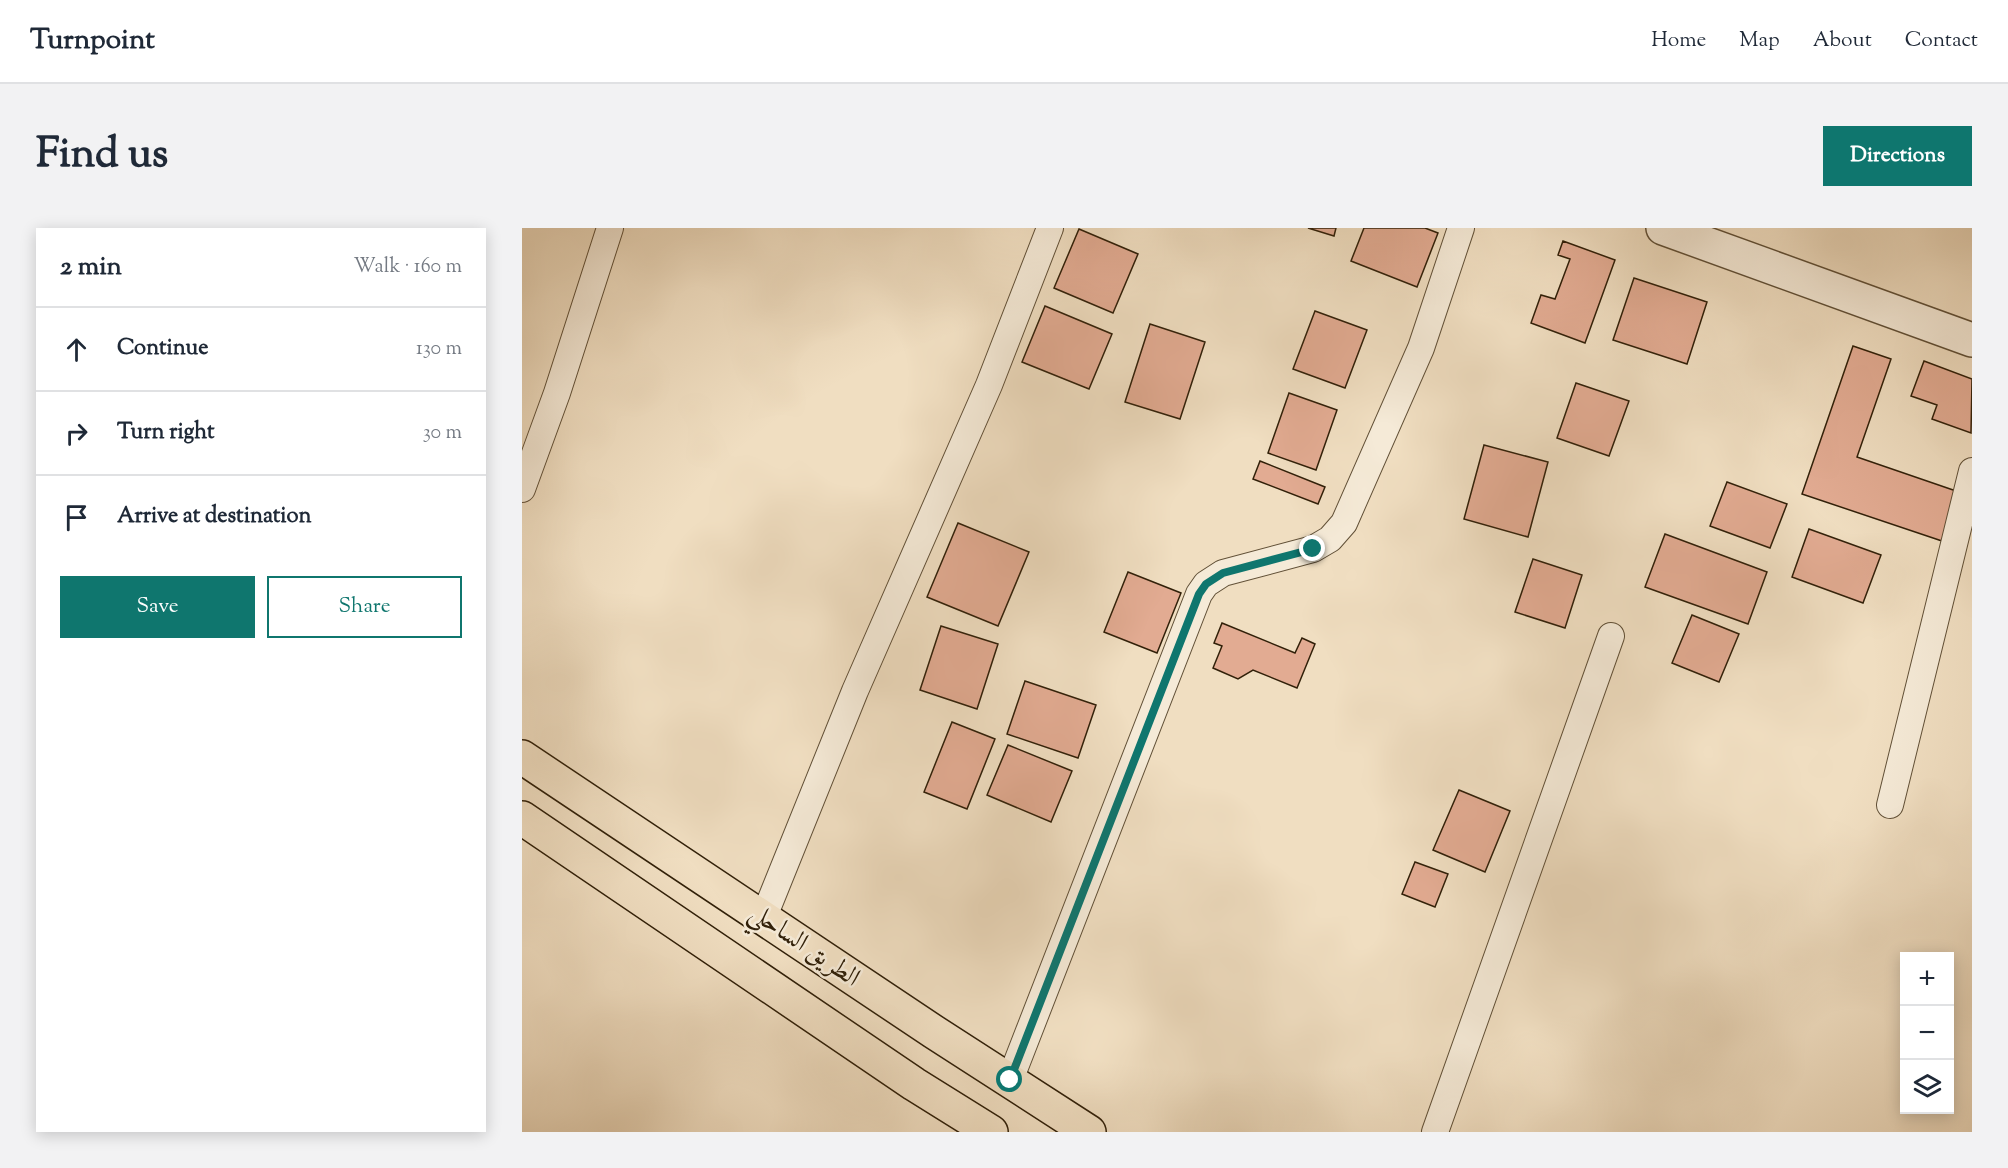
<!DOCTYPE html>
<html lang="en">
<head>
<meta charset="utf-8">
<style>
  :root { --surface:#fff; --page:#f2f2f3; --text:#1f2937; --muted:#747a83; --line:#e0e1e3; --accent:#0f766e }
  body { margin:0; font-family:"Sorts Mill Goudy",Amiri,serif; background:var(--page); color:var(--text) }
  .controls { position:absolute; right:18px; bottom:18px; display:grid; overflow:hidden; border-radius:0px; box-shadow:0 3px 15px #0003 }
  .controls button { width:54px; height:54px; display:grid; place-items:center; padding:0; border:0; border-bottom:2px solid var(--line); background:var(--surface); color:var(--text); font:30px sans-serif }
  .stop { position:absolute; width:18px; height:18px; margin:-14px; border:4px solid #0f766e; border-radius:50%; background:#fff }
  .stop.end { background:#0f766e; border-color:#fff; box-shadow:0 2px 6px #0008 }
  .list { margin:0; padding:0; list-style:none }
  h2 { display:flex; justify-content:space-between; align-items:center; height:78px; margin:0; padding:0 24px; font-size:26px }
  h2 small { font-size:20px; font-weight:400; color:var(--muted) }
  .list li { display:grid; grid-template-columns:39px 1fr auto; gap:18px; align-items:center; box-sizing:border-box; height:84px; padding:0 24px; border-top:2px solid var(--line) }
  .list b { display:block; font-size:22px; white-space:nowrap }
  .list em { font-size:20px; font-style:normal; color:var(--muted) }
  .actions { display:flex; gap:12px; padding:18px 24px }
  .actions a { flex:1; padding:14px 0; border:2px solid var(--accent); border-radius:0px; text-align:center; font-size:21px; color:var(--accent) }
  .actions .main { background:var(--accent); color:#fff }
  .icon { flex:none; width:33px; height:33px; fill:none; stroke:currentColor; stroke-width:2; stroke-linecap:round; stroke-linejoin:round }
  .map { position:relative; flex:none; width:1450px; height:904px; overflow:hidden; border-radius:0px }
  header { display:flex; align-items:center; gap:36px; box-sizing:border-box; height:84px; padding:0 30px; background:var(--surface); border-bottom:2px solid var(--line) }
  header strong { font-size:28px }
  nav { display:flex; gap:33px; margin-inline-start:auto; font-size:21px }
  .intro { display:flex; align-items:center; justify-content:space-between; box-sizing:border-box; height:144px; padding:0 36px }
  h1 { margin:0; font-size:42px }
  .button { padding:15px 27px; border-radius:0px; background:var(--accent); color:#fff; font-size:21px; font-weight:700 }
  main { display:flex; gap:36px; padding:0 36px }
  aside { flex:1; background:var(--surface); border-radius:0px; box-shadow:0 3px 15px #0003 }
  .map>svg:first-child { display:block }
  .building { fill:#e2ab92; stroke:#312009; stroke-width:1.5 }
  .lines { fill:none; stroke-linecap:round; stroke-linejoin:round }
  .minor-casing { stroke:#615037; stroke-width:28 }
  .tertiary-casing { stroke:#615037; stroke-width:36 }
  .trunk-casing { stroke:#312009; stroke-width:36 }
  .minor { stroke:#f5ead7; stroke-width:26 }
  .tertiary { stroke:#f5ead7; stroke-width:33 }
  .trunk { stroke:#f0dec1; stroke-width:33 }
  .route { stroke:#0f766e; stroke-width:8 }
  .labels { text-anchor:middle; dominant-baseline:central; stroke-width:5; stroke-linejoin:round; paint-order:stroke }
  .street-label { font-size:26px; fill:#312009; stroke:#f5ead7 }
</style>
</head>
<body>
<header>
<strong>Turnpoint</strong>
<nav><a>Home</a><a>Map</a><a>About</a><a>Contact</a></nav>
</header>
<div class="intro"><h1>Find us</h1><a class="button">Directions</a></div>
<main>
<aside>
<h2>2 min<small>Walk · 160 m</small></h2>
<ul class="list">
<li><svg class="icon" aria-label="ahead" viewBox="0 0 24 24"><path d="M12 20V5M6 11l6-6 6 6"/></svg><div><b>Continue</b></div><em>130 m</em></li>
<li><svg class="icon" aria-label="right" viewBox="0 0 24 24"><path d="M7 20v-9h11M14 6l5 5-5 5"/></svg><div><b>Turn right</b></div><em>30 m</em></li>
<li><svg class="icon" aria-label="arrive" viewBox="0 0 24 24"><path d="M6 21V4h12l-3 4 3 4H6"/></svg><div><b>Arrive at destination</b></div></li>
</ul>
<div class="actions"><a class="main">Save</a><a>Share</a></div>
</aside>
<div class="map">
<svg width="1450" height="904" viewBox="0 0 1450 904">
  <rect width="100%" height="100%" fill="#f0dec1"/>
  <filter id="stains"><feTurbulence type="fractalNoise" baseFrequency=".00333" numOctaves="4"/><feColorMatrix values="0 0 0 0 .2 0 0 0 0 .09 0 0 0 0 .02 0 0 0 .5 -.17"/></filter>
  <radialGradient id="worn" r=".72"><stop offset=".6" stop-color="#630" stop-opacity="0"/><stop offset="1" stop-color="#630" stop-opacity=".3"/></radialGradient>
  <!-- building -->
  <g class="building">
    <polygon points="786,0 814,0 812,8"/>
    <polygon points="842,0 903,0 916,5 895,59 829,33"/>
    <polygon points="557,1 616,26 591,85 532,60"/>
    <polygon points="1041,13 1093,32 1063,115 1009,95 1019,67 1033,71 1048,31 1036,27"/>
    <polygon points="1112,50 1185,74 1165,136 1091,112"/>
    <polygon points="523,78 590,106 567,161 500,134"/>
    <polygon points="793,83 845,102 823,160 771,141"/>
    <polygon points="628,96 683,114 658,191 603,174"/>
    <polygon points="1331,118 1369,131 1335,229 1437,264 1420,313 1280,266"/>
    <polygon points="1402,133 1450,151 1449,205 1410,191 1415,177 1389,168"/>
    <polygon points="1054,155 1107,173 1087,228 1035,210"/>
    <polygon points="767,165 815,182 794,242 746,225"/>
    <polygon points="962,217 1026,234 1006,309 942,291"/>
    <polygon points="738,233 803,259 796,276 731,251"/>
    <polygon points="1205,254 1265,276 1248,320 1188,298"/>
    <polygon points="436,295 507,324 476,398 405,369"/>
    <polygon points="1287,301 1359,327 1341,375 1270,349"/>
    <polygon points="1143,306 1245,344 1226,396 1123,359"/>
    <polygon points="1011,331 1060,347 1043,400 993,384"/>
    <polygon points="606,344 659,365 635,425 582,404"/>
    <polygon points="1170,387 1217,406 1197,454 1150,435"/>
    <polygon points="700,395 773,425 780,410 793,416 775,460 731,442 716,451 691,440 700,418 692,415"/>
    <polygon points="419,398 476,416 455,481 398,462"/>
    <polygon points="503,453 574,477 556,530 485,506"/>
    <polygon points="430,494 473,511 445,581 402,564"/>
    <polygon points="486,517 550,543 529,594 465,567"/>
    <polygon points="937,562 988,583 963,644 911,622"/>
    <polygon points="893,634 926,646 913,679 880,666"/>
  </g>
  <g class="lines">
    <!-- minor casing -->
    <g class="minor-casing">
      <g id="minor">
        <polyline points="0,261 35,165 88,0"/>
        <polyline points="1368,577 1450,243"/>
        <polyline points="241,691 333,463 467,157 528,0"/>
        <polyline points="488,852 677,366 684,356 701,345 791,321 808,311 822,295 899,120 939,0"/>
        <polyline points="913,904 1089,408"/>
      </g>
    </g>
    <!-- tertiary casing -->
    <g class="tertiary-casing">
      <polyline id="tertiary" points="1141,0 1450,112"/>
    </g>
    <!-- trunk casing -->
    <g class="trunk-casing">
      <g id="trunk">
        <polyline points="0,529 412,804 567,904"/>
        <polyline points="0,590 392,856 469,904"/>
      </g>
    </g>
    <!-- minor -->
    <use href="#minor" class="minor"/>
    <!-- tertiary -->
    <use href="#tertiary" class="tertiary"/>
    <!-- trunk -->
    <use href="#trunk" class="trunk"/>
  </g>
  <g class="lines">
    <!-- route -->
    <polyline class="route" points="488,852 677,366 684,356 701,345 791,321"/>
  </g>
  <g class="labels">
    <!-- street labels -->
    <g class="street-label">
      <text transform="translate(282 718) rotate(34)">الطريق الساحلي</text>
    </g>
  </g>
  <rect width="100%" height="100%" filter="url(#stains)"/>
  <rect width="100%" height="100%" fill="url(#worn)"/>
</svg>
<div class="controls">
<button>+</button>
<button>−</button>
<button><svg class="icon" aria-label="layers" viewBox="0 0 24 24"><path d="M12 4l9 5-9 5-9-5zM3 14l9 5 9-5"/></svg></button>
</div>
<div class="stop" style="left:488px;top:852px"></div>
<div class="stop end" style="left:791px;top:321px"></div>
</div>
</main>
</body>
</html>
